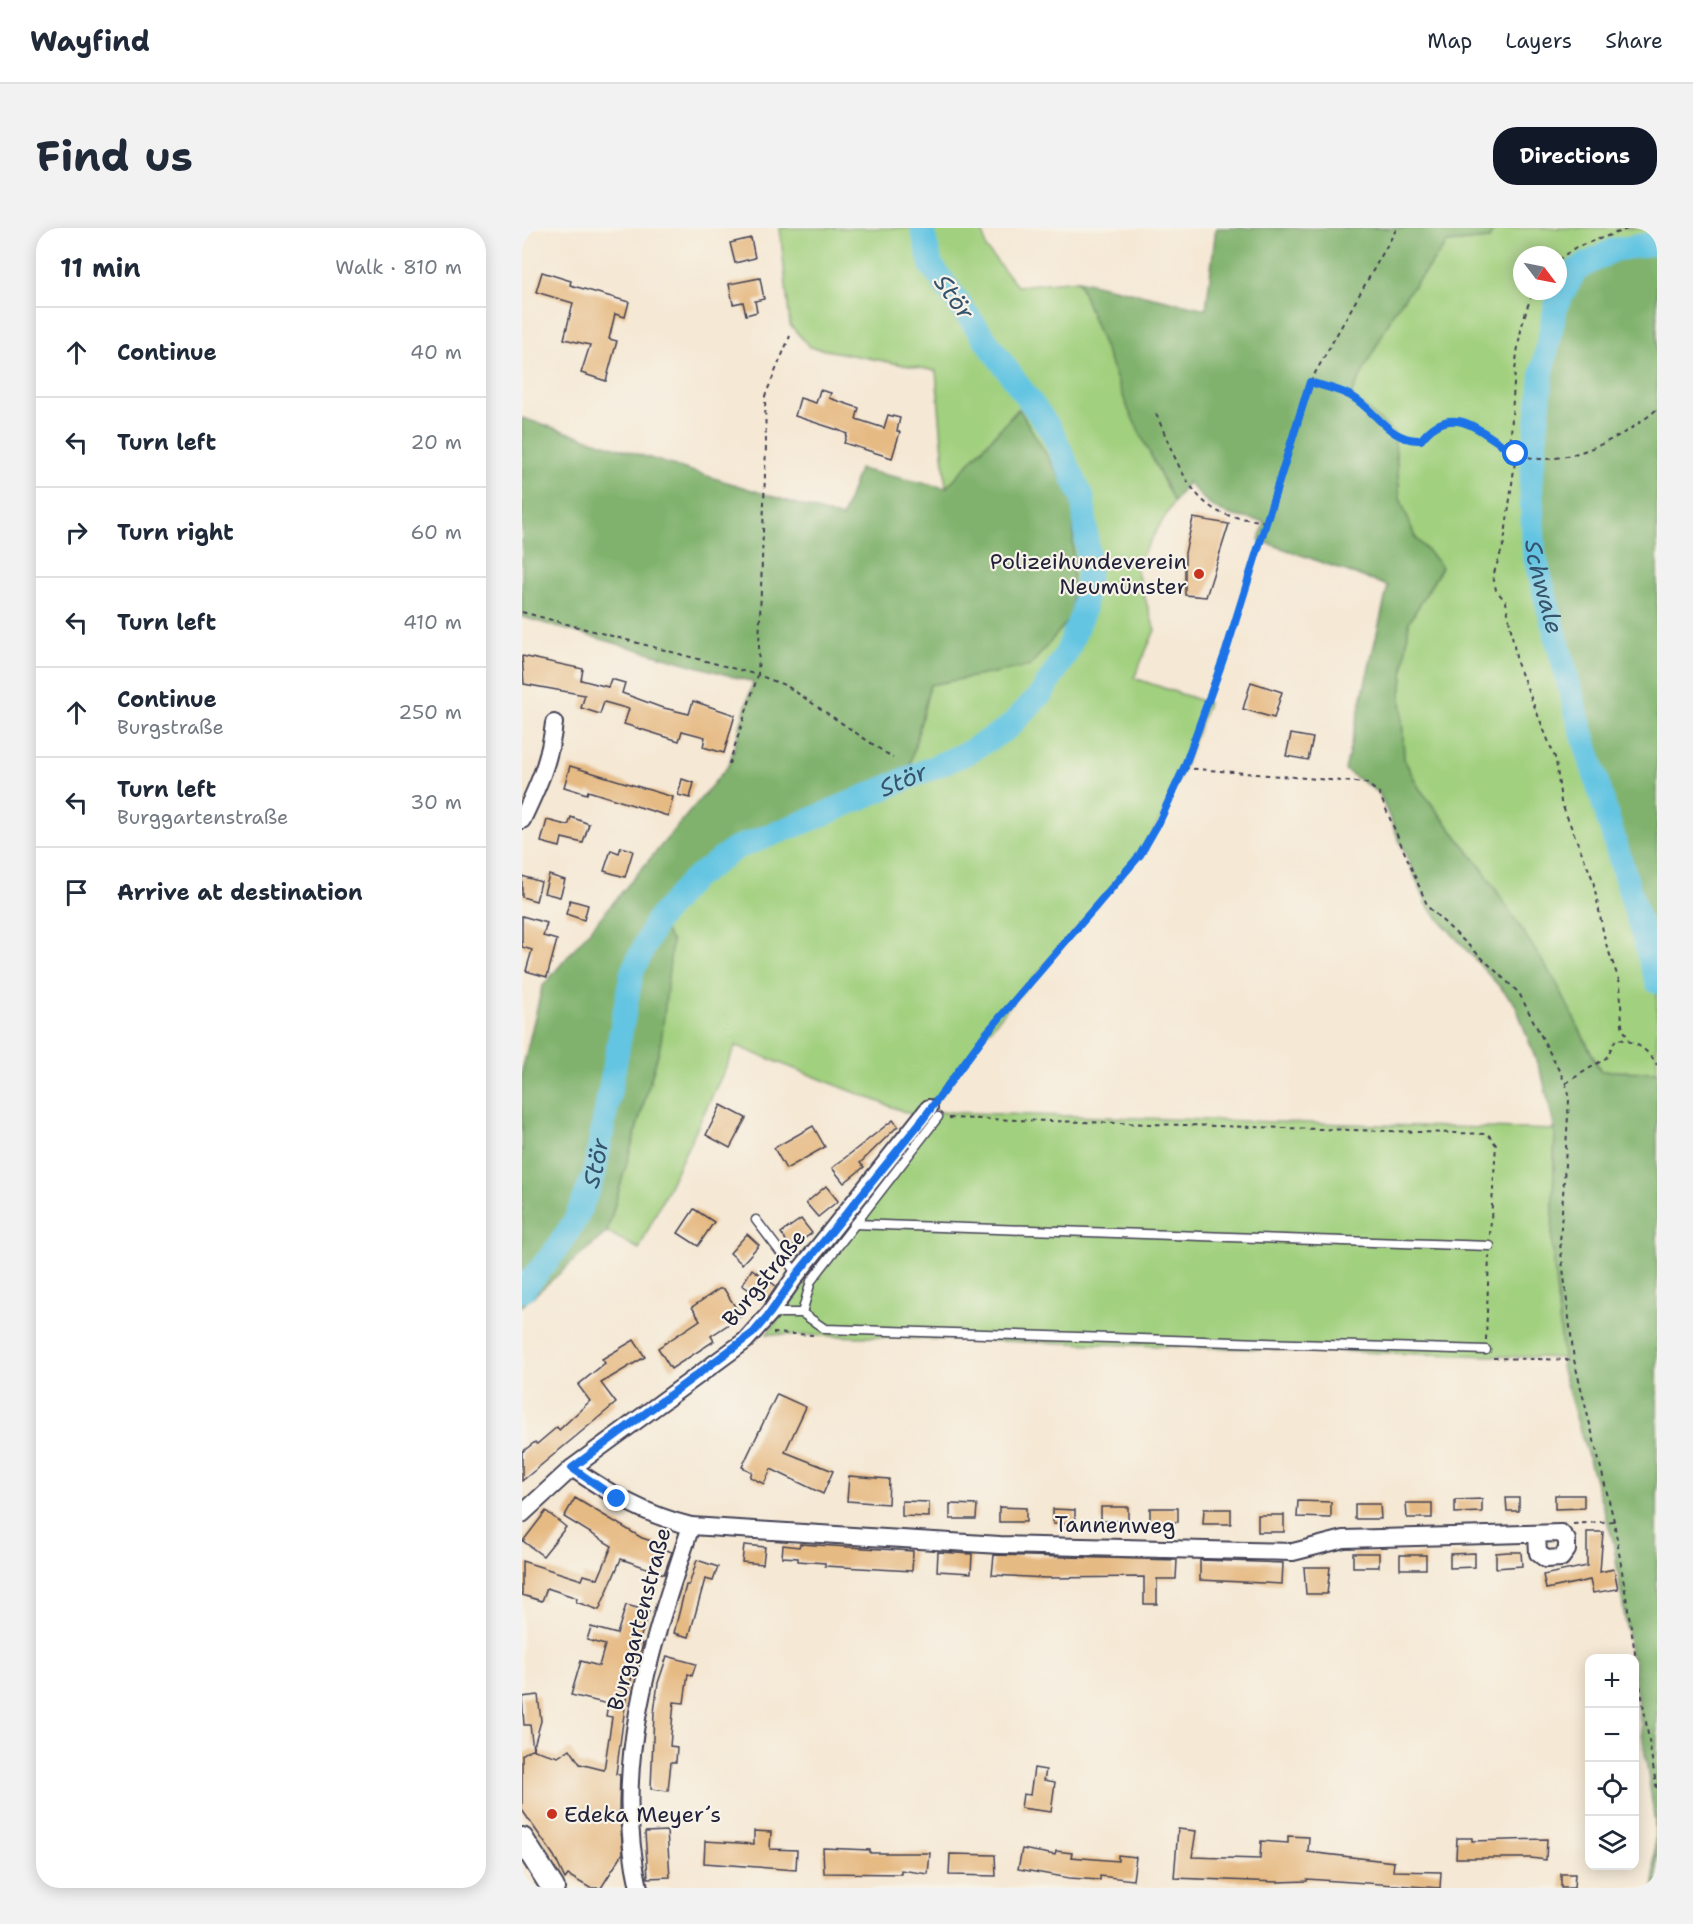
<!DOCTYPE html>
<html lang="en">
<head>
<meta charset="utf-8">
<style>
  :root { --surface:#fff; --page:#f2f2f3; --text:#1f2937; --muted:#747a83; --line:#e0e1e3; --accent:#111827 }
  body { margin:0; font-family:"Shantell Sans",sans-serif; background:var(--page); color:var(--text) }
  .controls { position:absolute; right:18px; bottom:18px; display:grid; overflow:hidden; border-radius:12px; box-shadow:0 3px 15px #0003 }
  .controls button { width:54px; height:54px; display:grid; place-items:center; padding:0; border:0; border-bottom:2px solid var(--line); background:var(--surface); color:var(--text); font:30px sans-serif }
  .compass { position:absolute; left:991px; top:18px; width:54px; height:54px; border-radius:50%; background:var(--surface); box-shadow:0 3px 15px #0003; rotate:122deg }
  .stop { position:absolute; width:18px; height:18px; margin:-14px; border:4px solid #1a73e8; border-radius:50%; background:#fff }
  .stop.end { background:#1a73e8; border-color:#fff; box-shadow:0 2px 6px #0008 }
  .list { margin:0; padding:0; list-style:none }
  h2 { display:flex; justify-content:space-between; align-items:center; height:78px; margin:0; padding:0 24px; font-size:26px }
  h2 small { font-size:20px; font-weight:400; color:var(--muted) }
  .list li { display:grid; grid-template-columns:39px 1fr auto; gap:18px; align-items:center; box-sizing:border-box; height:90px; padding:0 24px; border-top:2px solid var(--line) }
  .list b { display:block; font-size:22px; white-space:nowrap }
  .list p { margin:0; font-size:20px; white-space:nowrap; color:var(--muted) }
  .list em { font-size:20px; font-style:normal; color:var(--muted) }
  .icon { flex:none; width:33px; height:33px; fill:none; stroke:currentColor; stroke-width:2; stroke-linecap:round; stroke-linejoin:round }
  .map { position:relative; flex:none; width:1135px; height:1660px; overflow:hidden; border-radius:24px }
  header { display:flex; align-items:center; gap:36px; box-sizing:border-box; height:84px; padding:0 30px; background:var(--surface); border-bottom:2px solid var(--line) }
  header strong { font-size:28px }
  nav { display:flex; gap:33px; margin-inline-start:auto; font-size:21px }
  .intro { display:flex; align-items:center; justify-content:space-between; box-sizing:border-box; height:144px; padding:0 36px }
  h1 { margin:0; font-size:42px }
  .button { padding:15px 27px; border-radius:24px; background:var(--accent); color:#fff; font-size:21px; font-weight:700 }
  main { display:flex; gap:36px; padding:0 36px }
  aside { flex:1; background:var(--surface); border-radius:24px; box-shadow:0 3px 15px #0003 }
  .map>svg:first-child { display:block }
  .green { fill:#a1d07e; stroke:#62795c; stroke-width:1.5; fill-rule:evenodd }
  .forest { fill:#80b26d; stroke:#516a54; stroke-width:1.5 }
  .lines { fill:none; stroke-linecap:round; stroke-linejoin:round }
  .river { stroke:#64c5e2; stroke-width:24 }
  .building { fill:#e6ba83 }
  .lane-casing { stroke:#424052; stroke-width:11 }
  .street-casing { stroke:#424052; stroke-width:20 }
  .secondary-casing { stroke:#424052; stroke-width:26 }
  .path { stroke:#424052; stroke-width:2; stroke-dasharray:4.5 4.5; stroke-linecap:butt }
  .lane { stroke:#fff; stroke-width:8 }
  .street { stroke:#fff; stroke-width:16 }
  .secondary { stroke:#fff; stroke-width:22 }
  .route { stroke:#1a73e8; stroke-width:8 }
  .poi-dot { fill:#c8321e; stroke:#f7f3e8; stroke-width:2 }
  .labels { text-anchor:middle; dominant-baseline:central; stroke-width:4.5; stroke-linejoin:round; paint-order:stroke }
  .poi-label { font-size:22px; fill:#22223b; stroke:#f7f3e8; text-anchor:end }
  .street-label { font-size:22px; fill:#22223b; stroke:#f7f3e8 }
  .water-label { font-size:24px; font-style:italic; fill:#36536d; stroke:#f7f3e8 }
</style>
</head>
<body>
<header>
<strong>Wayfind</strong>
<nav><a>Map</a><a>Layers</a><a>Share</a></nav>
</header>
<div class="intro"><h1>Find us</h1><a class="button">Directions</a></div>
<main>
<aside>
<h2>11 min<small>Walk · 810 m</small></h2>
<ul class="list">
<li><svg class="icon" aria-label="ahead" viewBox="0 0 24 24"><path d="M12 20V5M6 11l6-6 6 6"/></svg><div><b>Continue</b></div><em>40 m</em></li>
<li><svg class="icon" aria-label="left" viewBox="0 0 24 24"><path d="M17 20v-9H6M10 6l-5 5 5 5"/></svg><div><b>Turn left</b></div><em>20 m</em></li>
<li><svg class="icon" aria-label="right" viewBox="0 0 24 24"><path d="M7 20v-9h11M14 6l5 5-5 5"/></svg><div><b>Turn right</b></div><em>60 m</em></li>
<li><svg class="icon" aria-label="left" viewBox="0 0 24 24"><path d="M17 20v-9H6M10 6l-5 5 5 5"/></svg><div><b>Turn left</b></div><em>410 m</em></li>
<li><svg class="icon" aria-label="ahead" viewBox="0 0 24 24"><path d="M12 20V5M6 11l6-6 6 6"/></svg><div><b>Continue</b><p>Burgstraße</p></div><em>250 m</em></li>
<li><svg class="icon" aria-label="left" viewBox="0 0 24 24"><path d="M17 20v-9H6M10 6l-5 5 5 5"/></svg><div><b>Turn left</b><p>Burggartenstraße</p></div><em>30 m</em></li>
<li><svg class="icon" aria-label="arrive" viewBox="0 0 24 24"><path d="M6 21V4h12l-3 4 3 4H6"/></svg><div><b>Arrive at destination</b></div></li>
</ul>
</aside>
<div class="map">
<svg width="1135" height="1660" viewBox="0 0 1135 1660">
  <rect width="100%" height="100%" fill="#f7f3e8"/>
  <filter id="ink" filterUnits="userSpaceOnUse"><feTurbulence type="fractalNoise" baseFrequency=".0167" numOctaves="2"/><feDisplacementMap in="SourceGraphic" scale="12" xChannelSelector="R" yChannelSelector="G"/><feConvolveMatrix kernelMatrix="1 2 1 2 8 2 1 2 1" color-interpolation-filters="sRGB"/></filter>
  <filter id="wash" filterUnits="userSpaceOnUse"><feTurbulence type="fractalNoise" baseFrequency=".008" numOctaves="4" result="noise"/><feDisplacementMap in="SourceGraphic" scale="24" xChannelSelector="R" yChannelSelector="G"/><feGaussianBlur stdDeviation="1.35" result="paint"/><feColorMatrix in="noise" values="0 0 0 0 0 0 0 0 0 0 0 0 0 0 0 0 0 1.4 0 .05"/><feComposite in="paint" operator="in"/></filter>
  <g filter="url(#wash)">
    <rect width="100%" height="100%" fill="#f5e8d4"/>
    <!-- green -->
    <g class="green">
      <polygon points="258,0 460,0 464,20 495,58 556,52 607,183 652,274 613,338 633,402 612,450 686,475 662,540 638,592 618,627 462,808 401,891 214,818 117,1021 85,1004 139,815 135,692 170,652 214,620 288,592 385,549 408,456 508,438 496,181 424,260 414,143 288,119 268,97"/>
      <path d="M972,0H1135V15L1091,22L1034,77L1020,146L1009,255L1012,326L1135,751V844L1079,843L1033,754L961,642L897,560L882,531L879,467L887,394L920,339L893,309L878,270L872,205L829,167L873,82L925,15L967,11ZM1000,27H1036V63H1000Z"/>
      <polygon points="412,884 1033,902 1030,1017 1041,1130 245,1106"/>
    </g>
    <!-- forest -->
    <g class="forest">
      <path d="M694,0H972L967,11L925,15L873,82L829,167L872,205L878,270L893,309L920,339L887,394L879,467L882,531L897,560L961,642L1034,754L1078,843L1135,844V1660H1132L1133,1595L1113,1456L1112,1430H1109L1091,1312L1039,1139L1041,1130L1030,1017L1033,902L1021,851L993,776L906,679L857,565L823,542L866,358L737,312L743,294C700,285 696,289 666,254L652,274L607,183L556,52L684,81Z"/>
      <polygon points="1135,15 1135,754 1057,494 1012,326 1009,255 1020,146 1034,77 1055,42 1091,22"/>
      <polygon points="497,181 552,272 550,388 508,438 408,457 385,549 214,620 170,652 136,692 150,714 139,815 85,1004 0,1078 0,843 20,759 207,537 231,454 0,389 0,190 320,290 337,241 424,260"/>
    </g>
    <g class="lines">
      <!-- river -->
      <g class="river">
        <path id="s1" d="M1135,15L1091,22L1054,42L1034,77L1020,146L1009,255L1012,326L1057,494L1135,754"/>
        <path id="s2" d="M0,1063L34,1022L54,991L72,947L110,744L135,692L170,652L214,620L288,592L445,525L486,500L520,465L545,424L561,384L567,339L561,271L529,202L409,37L400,0"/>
      </g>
    </g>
    <g id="blocks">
      <!-- building -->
      <g class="building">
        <polygon points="229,10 233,30 213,35 208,15"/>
        <polygon points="20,44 49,53 48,57 107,74 103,89 93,86 87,111 95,113 84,153 59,145 68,117 42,111 51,75 14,64"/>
        <polygon points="238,50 242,71 233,73 235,84 224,87 221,74 211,76 207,56"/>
        <polygon points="298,162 309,165 307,170 337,180 334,191 362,200 366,187 378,190 375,203 378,204 370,230 322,215 325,206 316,202 273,188 278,170 294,175"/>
        <polygon points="671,290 707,296 684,369 663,367 663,325"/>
        <polygon points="0,428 61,441 59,452 86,459 89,451 103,455 100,465 138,479 167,486 171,473 213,487 202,525 181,519 183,509 160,503 157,513 102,496 107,481 82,474 78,486 59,480 63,467 2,456"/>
        <polygon points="729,454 760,464 752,490 721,481"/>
        <polygon points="769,506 791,510 786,532 764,528"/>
        <polygon points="48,538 151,569 146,588 66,563 65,566 42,559"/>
        <polygon points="160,551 172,555 168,570 156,567"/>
        <polygon points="49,589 67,596 61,615 40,610 38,619 19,614 25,592 44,597 47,596"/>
        <polygon points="99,619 111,623 103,649 82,643 89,622 97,625"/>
        <polygon points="27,647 43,652 38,669 22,665"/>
        <polygon points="0,648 19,654 14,673 0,669"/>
        <polygon points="48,672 66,677 62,692 44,686"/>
        <polygon points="0,688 25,695 21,708 35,712 25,749 4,743 10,722 0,719"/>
        <polygon points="199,877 224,890 208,920 184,907"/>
        <polygon points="371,892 376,898 338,935 342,939 322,955 310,940"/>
        <polygon points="291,898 303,919 264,941 252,920"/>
        <polygon points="304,958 316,973 296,989 284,975"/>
        <polygon points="172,981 192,994 176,1018 156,1005"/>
        <polygon points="279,991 290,1005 269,1020 259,1005"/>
        <polygon points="225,1006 237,1017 220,1036 208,1025"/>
        <polygon points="230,1041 254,1058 244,1073 220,1057"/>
        <polygon points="197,1061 202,1061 219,1088 189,1108 192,1113 149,1141 136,1120 178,1092 170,1079"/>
        <polygon points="112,1112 123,1129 79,1155 94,1175 0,1253 0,1224 13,1214 15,1216 35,1199 37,1202 68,1173 56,1157 83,1135 80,1131"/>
        <polygon points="255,1166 284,1179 263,1224 311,1243 301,1266 249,1241 242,1256 228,1249 230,1244 220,1239"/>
        <polygon points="327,1248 367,1251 366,1276 325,1273"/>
        <polygon points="1033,1267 1062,1267 1062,1280 1033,1281"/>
        <polygon points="53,1270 120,1310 136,1315 135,1319 150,1324 142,1346 99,1331 77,1382 54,1374 55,1370 25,1360 20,1373 0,1367 0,1333 60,1352 62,1347 76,1351 90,1318 42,1289"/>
        <polygon points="984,1270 997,1270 997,1283 985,1283"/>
        <polygon points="960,1271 960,1284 933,1285 933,1272"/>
        <polygon points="380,1273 407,1274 407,1289 380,1288"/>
        <polygon points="776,1273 809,1274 809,1290 775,1289"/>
        <polygon points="884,1275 910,1275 910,1290 885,1290"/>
        <polygon points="428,1276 455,1277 454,1291 428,1291"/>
        <polygon points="833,1276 858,1276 859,1291 833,1291"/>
        <polygon points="477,1279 504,1280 504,1294 477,1294"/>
        <rect x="579" y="1279" width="27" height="14"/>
        <rect x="628" y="1280" width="28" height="14"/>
        <polygon points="531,1281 553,1282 553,1296 531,1296"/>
        <polygon points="682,1281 709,1281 709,1296 681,1296"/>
        <polygon points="24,1283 44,1299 21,1328 1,1313"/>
        <rect x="736" y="1287" width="26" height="17"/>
        <polygon points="1065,1304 1081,1304 1078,1344 1092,1341 1096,1361 1071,1365 1068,1352 1024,1361 1021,1347 1065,1338"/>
        <polygon points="278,1316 391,1323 390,1343 303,1338 303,1335 276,1333 276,1330 260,1329 261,1317 277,1319"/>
        <polygon points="222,1317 243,1319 241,1336 220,1334"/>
        <polygon points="416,1324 450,1326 449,1345 415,1343"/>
        <polygon points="986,1324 999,1324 1000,1338 974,1340 974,1325"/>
        <rect x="831" y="1325" width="26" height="14"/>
        <polygon points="953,1325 953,1339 928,1340 928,1326"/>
        <polygon points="472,1327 655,1332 654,1351 635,1351 635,1376 622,1376 622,1349 524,1350 470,1347"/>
        <rect x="878" y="1327" width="26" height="14"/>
        <polygon points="175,1332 196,1339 191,1353 183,1351 167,1409 152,1405 164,1357 167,1357"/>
        <polygon points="678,1332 761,1335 760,1356 678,1352"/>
        <polygon points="782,1339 808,1339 805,1366 784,1366"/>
        <polygon points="104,1377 127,1383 117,1414 121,1416 105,1464 94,1546 98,1547 97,1580 101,1625 79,1660 68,1660 46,1647 43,1651 32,1628 0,1582 0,1527 9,1521 36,1529 48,1521 58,1536 82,1542 90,1489 84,1488 86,1476 49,1467 59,1433 77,1438 83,1417 65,1412 69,1399 95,1406"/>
        <polygon points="145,1428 174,1436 170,1448 166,1446 162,1475 152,1474 148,1518 155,1519 154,1534 149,1534 146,1563 129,1561 132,1484 136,1455"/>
        <polygon points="16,1467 19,1493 11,1521 8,1497 2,1497 0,1469"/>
        <polygon points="512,1540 524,1542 522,1552 533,1554 529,1584 499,1580 501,1566 508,1567"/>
        <polygon points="656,1601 674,1603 670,1629 738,1631 739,1613 766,1615 766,1608 787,1609 786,1624 872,1634 871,1643 919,1644 918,1660 785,1651 785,1653 756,1654 652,1650"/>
        <polygon points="145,1603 148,1649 126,1650 123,1604"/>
        <polygon points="232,1603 249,1604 248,1621 275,1622 274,1642 182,1635 183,1613 232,1616"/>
        <polygon points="935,1610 950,1610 950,1613 1025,1611 1024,1632 1009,1630 934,1630"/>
        <polygon points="301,1620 348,1622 348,1625 408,1625 406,1646 379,1642 379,1646 302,1645"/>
        <polygon points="500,1621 533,1627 534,1623 550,1625 549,1629 596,1633 596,1627 614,1629 611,1652 578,1648 578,1652 547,1650 496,1641"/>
        <polygon points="428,1626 473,1627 474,1648 427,1647"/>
        <polygon points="1039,1646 1053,1646 1052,1660 1039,1660"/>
      </g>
    </g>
  </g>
  <g filter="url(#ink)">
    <use href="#blocks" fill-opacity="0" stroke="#424052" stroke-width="1.5"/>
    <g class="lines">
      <!-- lane casing -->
      <g class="lane-casing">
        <g id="lane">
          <polyline points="234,992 275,1046"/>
          <polyline points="332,996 968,1018"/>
          <polyline points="249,1085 280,1085 289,1053 416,889"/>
          <polyline points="280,1085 303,1101 964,1122"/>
        </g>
      </g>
      <!-- street casing -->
      <g class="street-casing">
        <g id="street">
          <path d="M0,592C16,558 28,533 32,495"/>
          <path d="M50,1240C88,1266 124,1287 169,1298C130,1417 88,1534 117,1660"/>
          <polyline points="0,1286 50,1240 223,1113 248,1085 275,1046 407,880"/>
          <polyline points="169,1298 478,1317 771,1324 822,1311 1039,1305 1045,1312 1045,1322 1039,1330 1024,1331 1016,1325 1015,1306"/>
        </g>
      </g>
      <!-- secondary casing -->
      <g class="secondary-casing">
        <polyline id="secondary" points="0,1611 31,1660"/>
      </g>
      <!-- path -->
      <g class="path">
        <polyline points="1036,32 1054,19 1108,0"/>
        <path d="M788,154C800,158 817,161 829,168C854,182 867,214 899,212C941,158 975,234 1023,231C1061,229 1107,206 1135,181"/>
        <path d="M634,186C649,218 663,267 697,284C710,290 728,291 743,294"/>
        <path d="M988,222C992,173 990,108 1012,63"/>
        <polyline points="994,226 982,315 971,348 974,362 984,374 995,435 1034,532 1039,574 1071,652 1083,713 1098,755 1100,797 1106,812"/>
        <polyline points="0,384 236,447 244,217 243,168 268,108"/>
        <polyline points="207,536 236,447 265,458 371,530"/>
        <polyline points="662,540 844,555 857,565 906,679 997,765 1044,856 1047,872 1038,1015 1052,1132 1092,1293 1135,1563"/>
        <path d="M1044,855L1084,830L1094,811C1112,812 1127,822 1135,837"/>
        <polyline points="416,869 462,808 618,627 638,592 662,540 704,423 788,154 875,0"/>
        <polyline points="427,890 966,906 974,917 968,1007"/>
        <polyline points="251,1105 291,1107"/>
        <polyline points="964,1112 967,1028"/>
        <polyline points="971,1130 1052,1132"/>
        <polyline points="1051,1296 1092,1293"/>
      </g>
      <!-- lane -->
      <use href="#lane" class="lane"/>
      <!-- street -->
      <use href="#street" class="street"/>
      <!-- secondary -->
      <use href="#secondary" class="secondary"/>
    </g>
  </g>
  <g class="lines" filter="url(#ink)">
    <!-- route -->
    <path class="route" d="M95,1271L50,1240L231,1105L248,1085L275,1046L401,891L462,808L618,627L638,592L662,540L704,423L788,154C800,158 817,161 829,168C854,182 867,214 899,212C932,170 961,207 994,226"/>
  </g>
  <!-- markers -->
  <g class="poi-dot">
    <circle cx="677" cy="346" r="6"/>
    <circle cx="30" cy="1586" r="6"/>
  </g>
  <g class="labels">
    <!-- poi labels -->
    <g class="poi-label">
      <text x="665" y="333">Polizeihundeverein<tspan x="665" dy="25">Neumünster</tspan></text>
      <text x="42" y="1586" text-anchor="start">Edeka Meyer´s</text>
    </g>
    <!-- street labels -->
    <g class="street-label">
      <text transform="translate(242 1050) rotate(-51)">Burgstraße</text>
      <text transform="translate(593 1297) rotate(1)">Tannenweg</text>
      <text transform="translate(117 1391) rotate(-75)">Burggartenstraße</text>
    </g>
    <!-- water labels -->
    <g class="water-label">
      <text transform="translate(432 69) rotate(54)">Stör</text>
      <text stroke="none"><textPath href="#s1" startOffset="412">Schwale</textPath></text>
      <text stroke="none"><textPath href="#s2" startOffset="690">Stör</textPath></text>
      <text stroke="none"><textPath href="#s2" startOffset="150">Stör</textPath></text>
    </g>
  </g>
</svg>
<div class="controls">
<button>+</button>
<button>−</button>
<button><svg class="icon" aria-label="locate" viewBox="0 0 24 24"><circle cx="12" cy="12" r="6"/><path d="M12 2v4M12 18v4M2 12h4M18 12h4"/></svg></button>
<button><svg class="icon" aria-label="layers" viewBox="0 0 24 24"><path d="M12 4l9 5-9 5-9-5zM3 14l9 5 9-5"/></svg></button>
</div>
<svg class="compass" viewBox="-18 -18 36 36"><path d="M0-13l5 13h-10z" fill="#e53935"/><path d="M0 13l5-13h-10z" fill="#747a83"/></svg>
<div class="stop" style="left:994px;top:226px"></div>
<div class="stop end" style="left:95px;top:1271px"></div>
</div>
</main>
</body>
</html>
